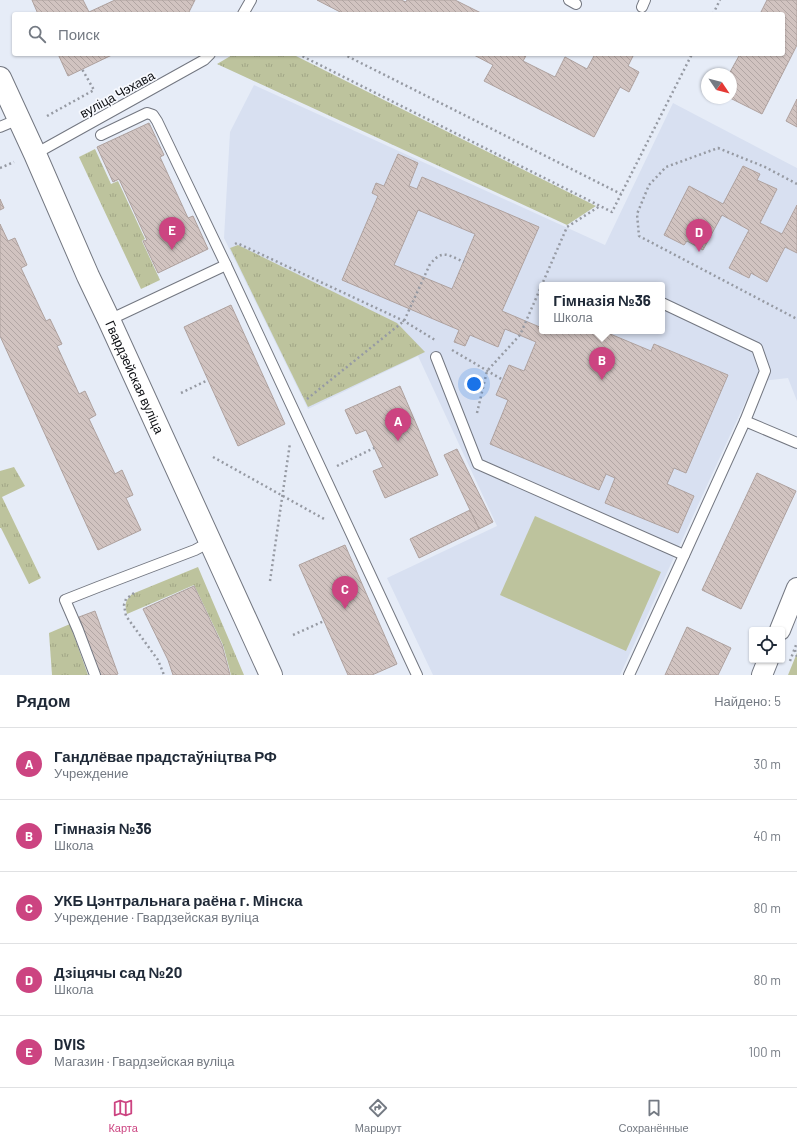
<!DOCTYPE html>
<html lang="ru">
<head>
<meta charset="utf-8">
<style>
  :root { --surface:#fff; --page:#f2f2f3; --text:#1f2937; --muted:#747a83; --line:#e0e1e3; --accent:#cc4481 }
  body { margin:0; font-family:Barlow,sans-serif; background:var(--page); color:var(--text) }
  .controls { position:absolute; right:12px; bottom:12px; display:grid; overflow:hidden; border-radius:4px; box-shadow:0 1px 3px #0004 }
  .controls button { width:36px; height:36px; display:grid; place-items:center; padding:0; border:0; border-bottom:1px solid var(--line); background:var(--surface); color:var(--text); font:20px sans-serif }
  .compass { position:absolute; left:701px; top:68px; width:36px; height:36px; border-radius:50%; background:var(--surface); box-shadow:0 1px 3px #0004; rotate:125deg }
  .you { position:absolute; left:474px; top:384px; width:14px; height:14px; margin:-10px; border:3px solid #fff; border-radius:50%; background:#1a73e8; box-shadow:0 0 0 6px #1a73e833 }
  .badge { display:grid; place-items:center; width:26px; height:26px; border-radius:50%; background:var(--accent); color:#fff; font-size:13px; font-weight:700 }
  .pin { position:absolute; translate:-50% -33px; filter:drop-shadow(0 1px 2px #0008) }
  .pin::after { content:''; position:absolute; top:21px; width:14px; height:12px; background:inherit; clip-path:polygon(0 0,100% 0,50% 100%) }
  .popup { position:absolute; left:539px; top:282px; width:126px; height:52px; box-sizing:border-box; display:grid; place-content:center; border-radius:4px; background:var(--surface); filter:drop-shadow(0 1px 3px #0005); font-size:13px; white-space:nowrap; color:var(--muted) }
  .popup b { font-size:15px; color:var(--text) }
  .popup::after { content:''; position:absolute; left:50%; top:100%; margin-left:-8px; border:8px solid transparent; border-top-color:var(--surface) }
  .list { margin:0; padding:0; list-style:none }
  h2 { display:flex; justify-content:space-between; align-items:center; height:52px; margin:0; padding:0 16px; font-size:17px }
  h2 small { font-size:13px; font-weight:400; color:var(--muted) }
  .list li { display:grid; grid-template-columns:26px 1fr auto; gap:12px; align-items:center; box-sizing:border-box; height:72px; padding:0 16px; border-top:1px solid var(--line) }
  .list b { display:block; font-size:15px; white-space:nowrap }
  .list p { margin:0; font-size:13px; white-space:nowrap; color:var(--muted) }
  .list em { font-size:13px; font-style:normal; color:var(--muted) }
  .icon { flex:none; width:22px; height:22px; fill:none; stroke:currentColor; stroke-width:2; stroke-linecap:round; stroke-linejoin:round }
  .map { position:relative; flex:none; width:797px; height:675px; overflow:hidden }
  .search { position:absolute; background:var(--surface); box-shadow:0 1px 3px #0004; left:12px; right:12px; top:12px; height:44px; display:flex; align-items:center; gap:10px; box-sizing:border-box; padding:0 14px; border-radius:4px; color:var(--muted); font-size:15px }
  .sheet { height:412px; background:var(--surface) }
  nav { display:flex; justify-content:space-around; align-items:center; box-sizing:border-box; height:56px; border-top:1px solid var(--line); background:var(--surface); font-size:11px; color:var(--muted) }
  nav a { display:grid; justify-items:center; gap:2px }
  nav .on { color:var(--accent) }
  .map>svg:first-child { display:block }
  .built { fill:#d8e0f1; fill-rule:evenodd }
  .grass { fill:url(#grass-tufts) }
  .park { fill:#bdc39d }
  .building { fill:url(#building-back-hatch); stroke:#aea19e; fill-rule:evenodd }
  .lines { fill:none; stroke-linecap:round; stroke-linejoin:round }
  .service-casing { stroke:#737781; stroke-width:12 }
  .minor-casing { stroke:#737781; stroke-width:22 }
  .tertiary-casing { stroke:#737781; stroke-width:24 }
  .path { stroke:#969aa3; stroke-width:2.5; stroke-dasharray:2 3; stroke-linecap:butt }
  .service { stroke:#fff; stroke-width:10 }
  .minor { stroke:#fff; stroke-width:20 }
  .tertiary { stroke:#fff; stroke-width:22 }
  .labels { text-anchor:middle; dominant-baseline:central; stroke-width:3.5; stroke-linejoin:round; paint-order:stroke }
  .street-label { font-size:13px; fill:#0b0d11; stroke:#f7f9fe }
</style>
</head>
<body>
<div class="map">
<svg width="797" height="675" viewBox="0 0 797 675">
  <defs>
    <pattern id="grass-tufts" width="24" height="20" patternUnits="userSpaceOnUse"><rect width="24" height="20" fill="#bdc39d"/><path d="M3 7l-1-3M5 7V3M7 7l1-3M15 17l-1-3M17 17v-4M19 17l1-3" fill="none" stroke="#a1a686"/></pattern>
    <pattern id="building-back-hatch" width="6" height="6" patternUnits="userSpaceOnUse"><rect width="6" height="6" fill="#d1c3c0"/><path d="M-1 5l2 2M0 0l6 6M5-1l2 2" fill="none" stroke="#b2a6a4"/></pattern>
  </defs>
  <rect width="100%" height="100%" fill="#e6ecf7"/>
  <!-- built -->
  <path class="built" d="M254,85L605,245L673,103L797,168V401L788,378L761,381L754,383L620,675H433L387,578L497,526L418,356L308,409L224,238L230,132ZM542,285H662V331H542Z"/>
  <!-- grass -->
  <g class="grass">
    <polygon points="234,54 292,54 596,206 567,225 217,64"/>
    <polygon points="95,149 111,184 118,181 145,239 142,241 160,280 141,289 79,157"/>
    <polygon points="238,245 397,323 425,352 308,407 230,248"/>
    <polygon points="14,467 25,486 2,497 41,578 29,584 1,528 0,528 0,471"/>
    <path d="M198,567L244,675H231L223,645L194,585L127,614C125,605 124,602 132,594Z"/>
    <polygon points="70,624 88,675 52,675 49,633"/>
  </g>
  <!-- park -->
  <g class="park">
    <polygon points="535,516 661,572 626,651 500,595"/>
    <polygon points="797,653 797,675 788,675"/>
  </g>
  <!-- building -->
  <g class="building">
    <polygon points="32,0 83,0 89,12 115,0 195,0 188,14 38,14"/>
    <polygon points="317,0 401,0 406,2 407,0 455,0 483,14 344,14"/>
    <polygon points="767,0 797,0 797,45 762,114 730,98 731,74 729,74 740,54 783,54 783,14 760,14"/>
    <polygon points="58,54 114,54 68,76"/>
    <polygon points="472,54 527,54 523,61 555,77 565,57 587,69 595,54 634,54 628,66 639,72 629,92 620,87 594,137 484,81 493,65"/>
    <polygon points="797,99 797,127 786,121"/>
    <polygon points="149,123 164,155 160,157 188,218 193,216 208,249 158,273 143,241 147,240 119,179 113,182 97,147"/>
    <path d="M398,154L418,163L409,186L417,189L422,177L539,227L502,311L542,328V331H603L651,351L654,344L728,375L686,473L674,468L667,484L694,496L678,533L605,503L615,478L606,474L599,490L490,444L508,400L496,395L509,365L524,371L536,342L505,329L498,347L470,335L465,346L454,342L459,330L342,280L378,196L372,193L376,183L384,186ZM418,210L475,234L452,289L394,265Z"/>
    <polygon points="743,166 760,174 757,180 777,189 760,223 782,234 797,205 797,253 785,247 767,282 751,273 749,278 729,268 749,230 722,215 703,250 687,241 684,245 664,235 689,186 723,204"/>
    <polygon points="0,199 4,208 0,210"/>
    <polygon points="0,224 8,241 15,238 27,265 21,268 46,321 50,319 62,344 57,346 79,394 85,391 96,415 89,419 115,474 122,470 133,495 126,498 141,530 98,550 0,336"/>
    <polygon points="231,305 285,424 238,446 184,327"/>
    <polygon points="400,386 438,475 385,498 373,471 383,467 366,430 356,434 345,410"/>
    <polygon points="457,449 493,522 479,529 444,455"/>
    <polygon points="757,473 796,491 741,609 702,590"/>
    <polygon points="470,510 479,529 419,558 410,539"/>
    <polygon points="345,545 397,664 372,675 348,675 299,565"/>
    <polygon points="194,586 222,645 230,675 173,675 168,660 143,609"/>
    <polygon points="95,611 118,674 115,675 100,675 79,617"/>
    <polygon points="687,627 731,648 718,675 665,675"/>
  </g>
  <g class="lines">
    <!-- service casing -->
    <g class="service-casing">
      <g id="service">
        <polyline points="569,0 576,4"/>
        <polyline points="642,7 645,0"/>
        <polyline points="243,14 251,0"/>
        <polyline points="0,127 19,119"/>
        <polyline points="101,135 147,113 153,115 157,121 226,265 109,320"/>
        <polyline points="35,154 204,60 210,54"/>
        <polyline points="226,265 417,675"/>
        <polyline points="662,303 757,348 765,371 745,421"/>
        <polyline points="436,357 478,464 684,555"/>
        <polyline points="95,675 78,630 65,600 98,587 195,550 210,542"/>
        <polyline points="629,675 686,551 745,421 797,443"/>
      </g>
    </g>
    <!-- minor casing -->
    <g class="minor-casing">
      <g id="minor">
        <polyline points="780,630 797,588"/>
        <polyline points="762,675 768,660"/>
      </g>
    </g>
    <!-- tertiary casing -->
    <g class="tertiary-casing">
      <g id="tertiary">
        <path id="s1" d="M0,78L35,154L88,276L109,320L271,675"/>
      </g>
    </g>
    <!-- path -->
    <g class="path">
      <polyline points="713,14 720,0"/>
      <polyline points="298,54 612,212 692,54"/>
      <polyline points="343,54 621,194"/>
      <polyline points="47,116 94,90 82,69"/>
      <polyline points="0,168 14,162"/>
      <polyline points="797,184 765,167 718,148 666,167 649,185 637,214 639,236 797,319"/>
      <polyline points="235,244 237,243 404,321 435,340"/>
      <polyline points="452,350 503,380"/>
      <polyline points="181,393 208,380"/>
      <path d="M307,399L404,321L430,264C443,249 448,255 464,262"/>
      <polyline points="477,413 487,371 520,335 567,227 600,206"/>
      <polyline points="213,457 326,520"/>
      <polyline points="337,466 374,448"/>
      <polyline points="270,581 290,443"/>
      <polyline points="134,593 126,599 124,605 126,616 158,660 164,675"/>
      <polyline points="293,635 324,621"/>
      <polyline points="795,650 797,657"/>
      <polyline points="790,661 796,645"/>
    </g>
    <!-- service -->
    <use href="#service" class="service"/>
    <!-- minor -->
    <use href="#minor" class="minor"/>
    <!-- tertiary -->
    <use href="#tertiary" class="tertiary"/>
  </g>
  <g class="labels">
    <!-- street labels -->
    <g class="street-label">
      <text transform="translate(117 94) rotate(-29)">вуліца Чэхава</text>
      <text stroke="none"><textPath href="#s1" startOffset="328">Гвардзейская вуліца</textPath></text>
    </g>
  </g>
</svg>
<div class="controls">
<button><svg class="icon" aria-label="locate" viewBox="0 0 24 24"><circle cx="12" cy="12" r="6"/><path d="M12 2v4M12 18v4M2 12h4M18 12h4"/></svg></button>
</div>
<svg class="compass" viewBox="-18 -18 36 36"><path d="M0-13l5 13h-10z" fill="#e53935"/><path d="M0 13l5-13h-10z" fill="#747a83"/></svg>
<div class="you"></div>
<div class="pin badge" style="left:398px;top:441px">A</div>
<div class="pin badge" style="left:602px;top:380px">B</div>
<div class="popup"><b>Гімназія №36</b>Школа</div>
<div class="pin badge" style="left:345px;top:609px">C</div>
<div class="pin badge" style="left:699px;top:252px">D</div>
<div class="pin badge" style="left:172px;top:250px">E</div>
<div class="search"><svg class="icon" aria-label="search" viewBox="0 0 24 24"><circle cx="10" cy="10" r="6"/><path d="M15 15l6 6"/></svg>Поиск</div>
</div>
<section class="sheet">
<h2>Рядом<small>Найдено: 5</small></h2>
<ul class="list">
<li><span class="badge">A</span><div><b>Гандлёвае прадстаўніцтва РФ</b><p>Учреждение</p></div><em>30 m</em></li>
<li><span class="badge">B</span><div><b>Гімназія №36</b><p>Школа</p></div><em>40 m</em></li>
<li><span class="badge">C</span><div><b>УКБ Цэнтральнага раёна г. Мінска</b><p>Учреждение · Гвардзейская вуліца</p></div><em>80 m</em></li>
<li><span class="badge">D</span><div><b>Дзіцячы сад №20</b><p>Школа</p></div><em>80 m</em></li>
<li><span class="badge">E</span><div><b>DVIS</b><p>Магазин · Гвардзейская вуліца</p></div><em>100 m</em></li>
</ul>
</section>
<nav>
<a class="on"><svg class="icon" aria-label="map" viewBox="0 0 24 24"><path d="M3 6l6-2 6 2 6-2v14l-6 2-6-2-6 2zM9 4v14M15 6v14"/></svg>Карта</a>
<a><svg class="icon" aria-label="directions" viewBox="0 0 24 24"><path d="M12 3l9 9-9 9-9-9zM9 14v-3h6M13 9l2 2-2 2"/></svg>Маршрут</a>
<a><svg class="icon" aria-label="saved" viewBox="0 0 24 24"><path d="M7 4h10v16l-5-4-5 4z"/></svg>Сохранённые</a>
</nav>
</body>
</html>
